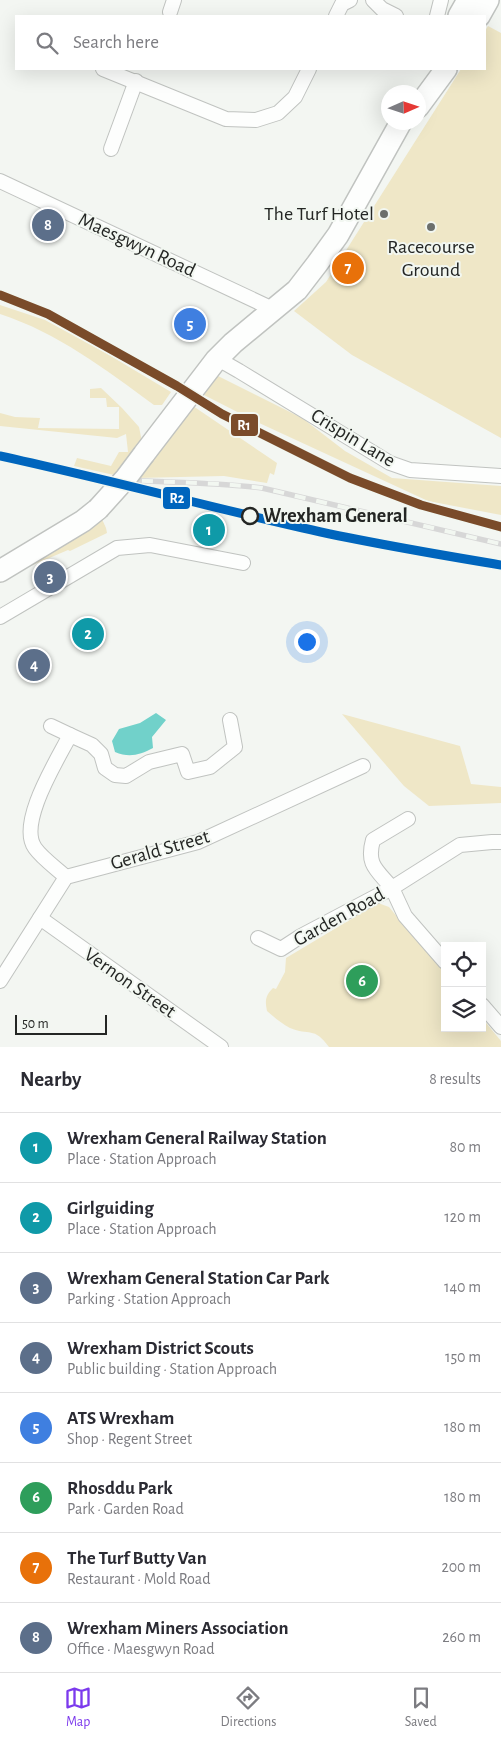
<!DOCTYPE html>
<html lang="en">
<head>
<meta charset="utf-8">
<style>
  :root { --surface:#fff; --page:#f7f7f7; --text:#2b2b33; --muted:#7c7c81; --line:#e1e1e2; --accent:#7c3aed }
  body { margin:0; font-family:"Alegreya Sans",sans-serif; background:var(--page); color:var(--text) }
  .controls { position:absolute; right:15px; bottom:15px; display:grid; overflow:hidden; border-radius:0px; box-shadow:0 5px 20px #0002 }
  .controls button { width:45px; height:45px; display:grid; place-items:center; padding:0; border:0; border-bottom:1px solid var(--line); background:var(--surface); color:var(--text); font:25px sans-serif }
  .compass { position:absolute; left:381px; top:85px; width:45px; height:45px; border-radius:50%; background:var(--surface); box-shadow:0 5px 20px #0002; rotate:87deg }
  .scale { position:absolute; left:15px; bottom:12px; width:92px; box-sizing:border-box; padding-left:5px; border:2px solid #242624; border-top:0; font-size:14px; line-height:18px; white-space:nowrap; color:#242624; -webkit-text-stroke:4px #f2f7f1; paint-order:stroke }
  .you { position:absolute; left:306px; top:641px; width:18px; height:18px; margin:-12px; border:4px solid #fff; border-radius:50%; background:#1a73e8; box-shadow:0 0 0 8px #1a73e833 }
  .badge { display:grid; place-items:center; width:32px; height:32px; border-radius:50%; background:var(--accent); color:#fff; font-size:16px; font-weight:700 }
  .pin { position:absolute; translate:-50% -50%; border:2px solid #fff; box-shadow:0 1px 5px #0006 }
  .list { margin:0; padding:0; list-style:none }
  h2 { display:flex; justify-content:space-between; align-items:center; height:65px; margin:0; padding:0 20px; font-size:21px }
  h2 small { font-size:16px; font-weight:400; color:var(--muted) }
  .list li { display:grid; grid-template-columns:32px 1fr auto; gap:15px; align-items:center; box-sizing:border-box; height:70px; padding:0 20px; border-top:1px solid var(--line) }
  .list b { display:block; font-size:19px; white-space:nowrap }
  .list p { margin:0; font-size:16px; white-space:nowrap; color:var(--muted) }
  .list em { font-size:16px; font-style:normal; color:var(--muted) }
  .icon { flex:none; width:28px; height:28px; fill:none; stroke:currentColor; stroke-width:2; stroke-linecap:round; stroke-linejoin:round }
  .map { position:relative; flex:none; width:501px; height:1047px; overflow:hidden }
  .search { position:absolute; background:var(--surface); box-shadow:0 5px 20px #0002; left:15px; right:15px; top:15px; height:55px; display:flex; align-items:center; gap:12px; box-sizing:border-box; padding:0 18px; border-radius:0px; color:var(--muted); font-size:19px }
  .sheet { height:625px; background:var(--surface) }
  nav { display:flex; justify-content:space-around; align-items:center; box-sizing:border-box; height:70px; border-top:1px solid var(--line); background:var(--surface); font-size:14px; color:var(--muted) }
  nav a { display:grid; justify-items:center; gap:2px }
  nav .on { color:var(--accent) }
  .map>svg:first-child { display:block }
  .green { fill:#efe7c7 }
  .water { fill:#71d1ca }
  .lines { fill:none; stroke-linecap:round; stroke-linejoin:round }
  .minor-casing { stroke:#c0c3c0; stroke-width:16 }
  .primary-casing { stroke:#c0c3c0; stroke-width:24 }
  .minor { stroke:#fdfefd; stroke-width:14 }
  .primary { stroke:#fdfefd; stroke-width:21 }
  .rail-casing { stroke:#d7d7d7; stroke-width:5.5 }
  .rail { stroke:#f2f7f1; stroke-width:4; stroke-dasharray:11; stroke-linecap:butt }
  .primary-bridge-casing { stroke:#c0c3c0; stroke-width:24; stroke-linecap:butt }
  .primary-bridge { stroke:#fdfefd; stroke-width:21 }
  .rail-1-casing { stroke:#f2f7f1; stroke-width:12 }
  .rail-2-casing { stroke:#f2f7f1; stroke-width:12 }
  .rail-1 { stroke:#7a4b2a; stroke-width:9 }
  .rail-2 { stroke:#0065bd; stroke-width:9 }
  .poi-dot { fill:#6c6f6c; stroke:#f2f7f1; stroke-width:2 }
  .stop-dot { fill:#f2f7f1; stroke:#242624; stroke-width:2.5 }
  .labels { text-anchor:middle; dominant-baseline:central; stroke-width:4; stroke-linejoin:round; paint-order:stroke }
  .poi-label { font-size:20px; fill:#242624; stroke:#f2f7f1; text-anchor:end }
  .street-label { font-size:20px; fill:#242624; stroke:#f2f7f1 }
  .stop-label { font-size:20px; font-weight:bold; fill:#242624; stroke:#f2f7f1; text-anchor:start }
  .line-badge { stroke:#f2f7f1; stroke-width:2 }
  .badge-label { font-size:14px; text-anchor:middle; font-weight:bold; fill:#fff }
</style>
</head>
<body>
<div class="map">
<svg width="501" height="1047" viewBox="0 0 501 1047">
  <rect width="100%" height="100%" fill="#f3f6f2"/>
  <!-- green -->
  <g class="green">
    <polygon points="488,26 501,33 501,438 352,355 294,311 326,282 461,69 485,69 485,31"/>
    <path d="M0,305L45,320L109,355L171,392L162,405H154C105,369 58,333 0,314Z"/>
    <polygon points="218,376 302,418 345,451 392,478 501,486 501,515 428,501 257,422 204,395"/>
    <polygon points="101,388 122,408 139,427 142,442 136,452 114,475 74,466 77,458 111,466 119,452 128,452 126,434 117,438 0,426 0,413 15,417 40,418 38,428 119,429 119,407 107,407 106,398 90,398 90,389"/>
    <polygon points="193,406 277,463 274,475 270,473 267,483 224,476 137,478"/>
    <polygon points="101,517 106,528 107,533 70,551 68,550 0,579"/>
    <polygon points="342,714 460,746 471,784 501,787 501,803 429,806 404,786"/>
    <path d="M378,903L389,907L413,936H418L445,970V1028H482V1018L501,1041V1047H329C314,1026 309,1036 290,1028C282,1024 274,1017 267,1011C265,1001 265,996 273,988L276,989L285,972L286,958Z"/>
  </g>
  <!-- water -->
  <path class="water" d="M156,713L166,720L152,737L153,748C140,755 129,758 115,752L112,741L119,729L140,723Z"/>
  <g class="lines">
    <!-- minor casing -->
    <g class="minor-casing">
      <g id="minor">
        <polyline points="373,0 382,9 396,16"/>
        <polyline points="170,12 174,0"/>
        <polyline points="336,16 342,4 350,0"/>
        <polyline points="437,16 441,0"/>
        <polyline points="103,69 226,119 256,120 278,113 295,97 309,69"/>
        <polyline points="111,149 136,81"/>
        <polyline points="0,181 275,310"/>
        <polyline points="216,360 225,363 239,371 390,463 410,470 501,476"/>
        <polyline points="0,617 117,548 150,545 243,563"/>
        <polyline points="51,726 70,735"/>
        <path d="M66,877C56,868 42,858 35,848C17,823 58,759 70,735L92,745L101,754L105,768L115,775L126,776L149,762L182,754L188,772L210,767L235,747L230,720"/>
        <polyline points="40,918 221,1047"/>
        <path d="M258,938L281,949L301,936L392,888C377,870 366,865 373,840L408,819"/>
        <polyline points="445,962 405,916 392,888 460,845 492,842 501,842"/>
        <polyline points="0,981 66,877 198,842 363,766"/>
        <polyline points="482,1005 501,1027"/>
      </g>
    </g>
    <!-- primary casing -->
    <g class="primary-casing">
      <g id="primary">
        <polyline points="459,16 468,0"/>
        <polyline points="479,16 488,0"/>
        <polyline points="418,107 446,69"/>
        <polyline points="144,454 216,360 233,343 297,290 317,264 338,235 401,122"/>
        <polyline points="0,571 83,521 98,509"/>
      </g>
    </g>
    <!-- minor -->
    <use href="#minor" class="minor"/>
    <!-- primary -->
    <use href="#primary" class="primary"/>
    <!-- rail casing -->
    <g class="rail-casing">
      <path id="rail" d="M98,478C153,483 207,481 262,488L501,544"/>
    </g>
    <!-- rail -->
    <use href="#rail" class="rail"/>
    <!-- primary-bridge casing -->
    <g class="primary-bridge-casing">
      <polyline id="primary-bridge" points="98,509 126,478 144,454"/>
    </g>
    <!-- primary-bridge -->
    <use href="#primary-bridge" class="primary-bridge"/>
    <!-- rail-1 casing -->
    <g class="rail-1-casing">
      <polyline id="rail-1" points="0,295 48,314 177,386 222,414 350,478 421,505 501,527"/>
    </g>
    <!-- rail-2 casing -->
    <g class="rail-2-casing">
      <path id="rail-2" d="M0,456C101,478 202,505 303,528C368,543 435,554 501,565"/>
    </g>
    <!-- rail-1 -->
    <use href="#rail-1" class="rail-1"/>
    <!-- rail-2 -->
    <use href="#rail-2" class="rail-2"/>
  </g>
  <!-- markers -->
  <g class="poi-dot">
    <circle cx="384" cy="214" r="5"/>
    <circle cx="431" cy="227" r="5"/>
  </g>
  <circle class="stop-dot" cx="250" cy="516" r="8"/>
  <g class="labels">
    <!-- poi labels -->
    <g class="poi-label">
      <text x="374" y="214">The Turf Hotel</text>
      <text x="431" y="247" text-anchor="middle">Racecourse<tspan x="431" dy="23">Ground</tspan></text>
    </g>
    <!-- street labels -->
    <g class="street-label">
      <text transform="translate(137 245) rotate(25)">Maesgwyn Road</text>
      <text transform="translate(353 438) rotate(31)">Crispin Lane</text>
      <text transform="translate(160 850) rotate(-16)">Gerald Street</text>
      <text transform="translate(339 917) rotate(-29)">Garden Road</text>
      <text transform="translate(130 983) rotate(35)">Vernon Street</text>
    </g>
    <!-- stop labels -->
    <g class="stop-label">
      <text x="263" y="516">Wrexham General</text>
    </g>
  </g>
  <g class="line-badge">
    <rect x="230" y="413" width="29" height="24" rx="5" fill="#7a4b2a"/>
    <rect x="162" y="486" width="29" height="24" rx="5" fill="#0065bd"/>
  </g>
  <g class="badge-label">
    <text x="244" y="430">R1</text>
    <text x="177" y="503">R2</text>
  </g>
</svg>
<div class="controls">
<button><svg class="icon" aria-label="locate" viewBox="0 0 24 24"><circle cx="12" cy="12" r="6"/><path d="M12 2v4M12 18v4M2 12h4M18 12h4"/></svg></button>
<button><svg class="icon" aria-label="layers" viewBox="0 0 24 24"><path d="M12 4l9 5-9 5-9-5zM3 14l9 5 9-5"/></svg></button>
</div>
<svg class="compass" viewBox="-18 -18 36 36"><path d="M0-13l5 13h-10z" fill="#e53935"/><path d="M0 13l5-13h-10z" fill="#7c7c81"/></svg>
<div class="scale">50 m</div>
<div class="you"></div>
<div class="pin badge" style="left:209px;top:530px;background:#0f9aa8">1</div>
<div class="pin badge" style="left:88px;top:634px;background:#0f9aa8">2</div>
<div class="pin badge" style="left:50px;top:577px;background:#5c6f8a">3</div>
<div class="pin badge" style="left:34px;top:665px;background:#5c6f8a">4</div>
<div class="pin badge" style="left:190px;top:324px;background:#3f7fe0">5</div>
<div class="pin badge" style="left:362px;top:981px;background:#2e9e5b">6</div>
<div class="pin badge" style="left:348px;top:268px;background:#e8710a">7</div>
<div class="pin badge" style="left:48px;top:225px;background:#5c6f8a">8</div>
<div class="search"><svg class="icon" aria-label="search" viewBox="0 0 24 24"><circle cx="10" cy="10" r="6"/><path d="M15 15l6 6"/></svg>Search here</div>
</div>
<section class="sheet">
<h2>Nearby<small>8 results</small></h2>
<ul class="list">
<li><span class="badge" style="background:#0f9aa8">1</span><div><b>Wrexham General Railway Station</b><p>Place · Station Approach</p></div><em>80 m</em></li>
<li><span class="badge" style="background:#0f9aa8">2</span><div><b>Girlguiding</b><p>Place · Station Approach</p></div><em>120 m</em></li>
<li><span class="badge" style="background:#5c6f8a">3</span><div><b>Wrexham General Station Car Park</b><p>Parking · Station Approach</p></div><em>140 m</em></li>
<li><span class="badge" style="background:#5c6f8a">4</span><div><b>Wrexham District Scouts</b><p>Public building · Station Approach</p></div><em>150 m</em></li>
<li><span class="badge" style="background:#3f7fe0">5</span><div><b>ATS Wrexham</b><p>Shop · Regent Street</p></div><em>180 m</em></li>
<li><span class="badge" style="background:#2e9e5b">6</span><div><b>Rhosddu Park</b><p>Park · Garden Road</p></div><em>180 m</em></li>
<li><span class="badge" style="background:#e8710a">7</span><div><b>The Turf Butty Van</b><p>Restaurant · Mold Road</p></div><em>200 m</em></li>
<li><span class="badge" style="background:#5c6f8a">8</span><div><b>Wrexham Miners Association</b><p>Office · Maesgwyn Road</p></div><em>260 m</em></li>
</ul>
</section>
<nav>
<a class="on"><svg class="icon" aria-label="map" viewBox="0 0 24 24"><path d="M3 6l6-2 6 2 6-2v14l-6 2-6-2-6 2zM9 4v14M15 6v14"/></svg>Map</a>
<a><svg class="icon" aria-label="directions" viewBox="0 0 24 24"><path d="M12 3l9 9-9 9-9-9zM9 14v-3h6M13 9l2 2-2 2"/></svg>Directions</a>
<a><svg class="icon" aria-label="saved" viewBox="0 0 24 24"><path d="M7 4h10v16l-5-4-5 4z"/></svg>Saved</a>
</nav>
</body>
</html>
